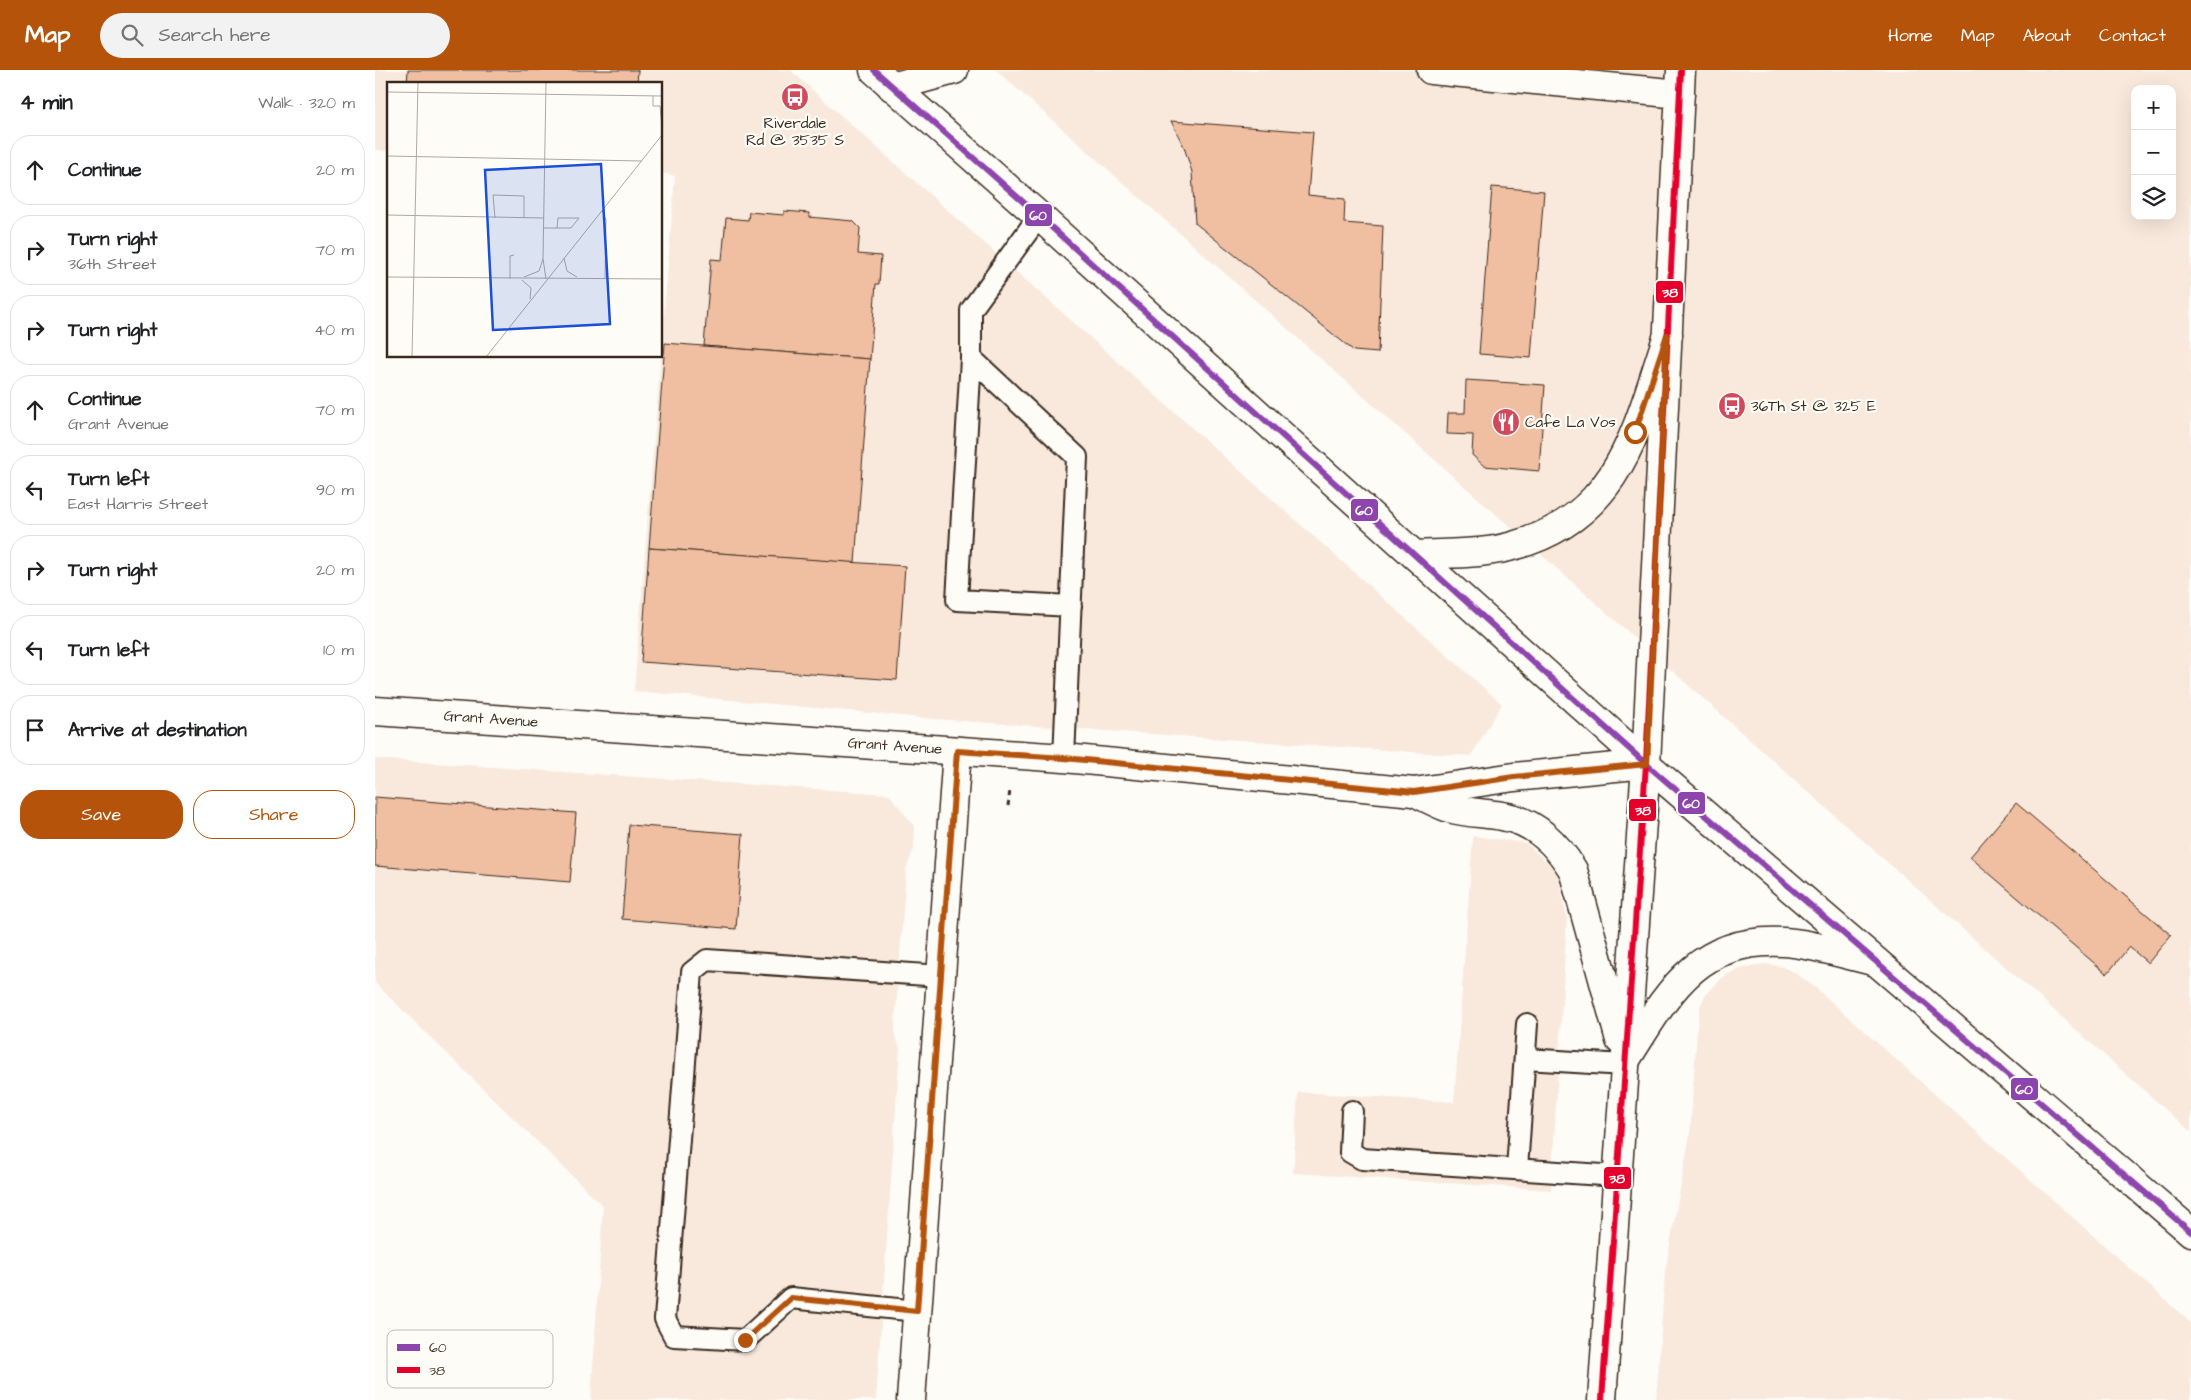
<!DOCTYPE html>
<html lang="en">
<head>
<meta charset="utf-8">
<style>
  :root { --surface:#fff; --page:#f2f2f2; --text:#202124; --muted:#757577; --line:#e0e0e0; --accent:#b45309 }
  body { margin:0; font-family:"Architects Daughter",sans-serif; background:var(--page); color:var(--text) }
  .controls { position:absolute; right:15px; top:15px; display:grid; overflow:hidden; border-radius:10px; box-shadow:0 5px 20px #0002 }
  .controls button { width:45px; height:45px; display:grid; place-items:center; padding:0; border:0; border-bottom:1px solid var(--line); background:var(--surface); color:var(--text); font:25px sans-serif }
  .stop { position:absolute; width:15px; height:15px; margin:-11px; border:4px solid #b45309; border-radius:50%; background:#fff }
  .stop.end { background:#b45309; border-color:#fff; box-shadow:0 1px 5px #0008 }
  .list { margin:0; padding:0; list-style:none }
  h2 { display:flex; justify-content:space-between; align-items:center; height:65px; margin:0; padding:0 20px; font-size:21px }
  h2 small { font-size:16px; font-weight:400; color:var(--muted) }
  .list li { display:grid; grid-template-columns:32px 1fr auto; gap:15px; align-items:center; box-sizing:border-box; height:70px; margin:0 10px 10px; padding:0 10px; border:1px solid var(--line); border-radius:20px }
  .list b { display:block; font-size:19px; white-space:nowrap }
  .list p { margin:0; font-size:16px; white-space:nowrap; color:var(--muted) }
  .list em { font-size:16px; font-style:normal; color:var(--muted) }
  .actions { display:flex; gap:10px; padding:15px 20px }
  .actions a { flex:1; padding:11px 0; border:1px solid var(--accent); border-radius:20px; text-align:center; font-size:18px; color:var(--accent) }
  .actions .main { background:var(--accent); color:#fff }
  .icon { flex:none; width:28px; height:28px; fill:none; stroke:currentColor; stroke-width:2; stroke-linecap:round; stroke-linejoin:round }
  .map { position:relative; flex:none; width:1816px; height:1330px; overflow:hidden }
  header { display:flex; align-items:center; gap:30px; box-sizing:border-box; height:70px; padding:0 25px; background:var(--accent); color:#fff }
  header strong { font-size:24px }
  nav { display:flex; gap:28px; margin-inline-start:auto; font-size:18px }
  .search { width:350px; height:45px; background:var(--page); display:flex; align-items:center; gap:12px; box-sizing:border-box; padding:0 18px; border-radius:28px; color:var(--muted); font-size:19px }
  main { display:flex }
  aside { flex:1; background:var(--surface) }
  .map>svg:first-child { display:block }
  .built { fill:#f9e9dd; fill-rule:evenodd }
  .building { fill:#f0bea1; stroke:#3b2a1e }
  .lines { fill:none; stroke-linecap:round; stroke-linejoin:round }
  .lane-casing { stroke:#3b2a1e; stroke-width:24 }
  .street-casing { stroke:#3b2a1e; stroke-width:31 }
  .secondary-casing { stroke:#3b2a1e; stroke-width:31 }
  .primary-casing { stroke:#3b2a1e; stroke-width:31 }
  .path { stroke:#3b2a1e; stroke-width:3; stroke-dasharray:5 4; stroke-linecap:butt }
  .lane { stroke:#fdfcf7; stroke-width:20 }
  .street { stroke:#fdfcf7; stroke-width:28 }
  .secondary { stroke:#fdfcf7; stroke-width:28 }
  .primary { stroke:#fdfcf7; stroke-width:28 }
  .bus-1-casing { stroke:#fdfcf7; stroke-width:10 }
  .bus-2-casing { stroke:#fdfcf7; stroke-width:10 }
  .bus-1 { stroke:#8e44ad; stroke-width:6 }
  .bus-2 { stroke:#e4002b; stroke-width:6 }
  .route { stroke:#b45309; stroke-width:6 }
  .labels { text-anchor:middle; dominant-baseline:central; stroke-width:4.5; stroke-linejoin:round; paint-order:stroke }
  .poi-label { font-size:15px; fill:#3b2a1e; stroke:#fdfcf7; text-anchor:start }
  .street-label { font-size:15px; fill:#3b2a1e; stroke:#fdfcf7 }
  .inset-road { fill:none; stroke:#afa8a0; stroke-width:1 }
  .view { fill:#1d4ed8; fill-opacity:0.15; stroke:#1d4ed8; stroke-width:2.5 }
  .inset-edge { fill:none; stroke:#3b2a1e; stroke-width:2.5 }
  .key { fill:#fdfcf7; stroke:#c3bdb6; stroke-width:1 }
  .key-label { font-size:14px; fill:#3b2a1e }
  .line-badge { stroke:#fdfcf7; stroke-width:2 }
  .badge-label { font-size:14px; text-anchor:middle; font-weight:bold; fill:#fff }
</style>
</head>
<body>
<header>
<strong>Map</strong>
<div class="search"><svg class="icon" aria-label="search" viewBox="0 0 24 24"><circle cx="10" cy="10" r="6"/><path d="M15 15l6 6"/></svg>Search here</div>
<nav><a>Home</a><a>Map</a><a>About</a><a>Contact</a></nav>
</header>
<main>
<aside>
<h2>4 min<small>Walk · 320 m</small></h2>
<ul class="list">
<li><svg class="icon" aria-label="ahead" viewBox="0 0 24 24"><path d="M12 20V5M6 11l6-6 6 6"/></svg><div><b>Continue</b></div><em>20 m</em></li>
<li><svg class="icon" aria-label="right" viewBox="0 0 24 24"><path d="M7 20v-9h11M14 6l5 5-5 5"/></svg><div><b>Turn right</b><p>36th Street</p></div><em>70 m</em></li>
<li><svg class="icon" aria-label="right" viewBox="0 0 24 24"><path d="M7 20v-9h11M14 6l5 5-5 5"/></svg><div><b>Turn right</b></div><em>40 m</em></li>
<li><svg class="icon" aria-label="ahead" viewBox="0 0 24 24"><path d="M12 20V5M6 11l6-6 6 6"/></svg><div><b>Continue</b><p>Grant Avenue</p></div><em>70 m</em></li>
<li><svg class="icon" aria-label="left" viewBox="0 0 24 24"><path d="M17 20v-9H6M10 6l-5 5 5 5"/></svg><div><b>Turn left</b><p>East Harris Street</p></div><em>90 m</em></li>
<li><svg class="icon" aria-label="right" viewBox="0 0 24 24"><path d="M7 20v-9h11M14 6l5 5-5 5"/></svg><div><b>Turn right</b></div><em>20 m</em></li>
<li><svg class="icon" aria-label="left" viewBox="0 0 24 24"><path d="M17 20v-9H6M10 6l-5 5 5 5"/></svg><div><b>Turn left</b></div><em>10 m</em></li>
<li><svg class="icon" aria-label="arrive" viewBox="0 0 24 24"><path d="M6 21V4h12l-3 4 3 4H6"/></svg><div><b>Arrive at destination</b></div></li>
</ul>
<div class="actions"><a class="main">Save</a><a>Share</a></div>
</aside>
<div class="map">
<svg width="1816" height="1330" viewBox="0 0 1816 1330">
  <rect width="100%" height="100%" fill="#fdfcf7"/>
  <filter id="ink" filterUnits="userSpaceOnUse"><feTurbulence type="fractalNoise" baseFrequency=".02" numOctaves="2"/><feDisplacementMap in="SourceGraphic" scale="10" xChannelSelector="R" yChannelSelector="G"/><feConvolveMatrix kernelMatrix="1 2 1 2 8 2 1 2 1" color-interpolation-filters="sRGB"/></filter>
  <g filter="url(#ink)">
    <!-- built -->
    <g class="built">
      <polygon points="0,0 415,0 1127,634 1096,686 559,649 259,621 300,106 286,103 286,14 14,14 14,81 0,80"/>
      <path d="M621,0H1816V1062ZM1760,19H1797V146H1760Z"/>
      <polygon points="0,689 514,724 540,757 539,779 531,799 520,956 520,965 525,978 501,1330 216,1330 228,1136 0,913"/>
      <polygon points="1098,766 1151,773 1182,801 1192,849 1176,1120 918,1103 923,1022 1079,1032"/>
      <polygon points="1390,894 1406,896 1422,904 1442,919 1816,1253 1816,1330 1281,1330 1290,1202 1315,1064 1322,957 1325,937 1330,925 1348,907 1359,901 1376,896"/>
    </g>
    <!-- building -->
    <g class="building">
      <polygon points="33,0 263,0 262,14 32,14"/>
      <polygon points="796,51 938,62 933,125 970,129 969,153 1008,156 1003,283 979,281 820,153 817,102 809,77"/>
      <polygon points="1117,117 1169,121 1156,288 1104,284"/>
      <polygon points="409,141 434,143 434,147 478,151 485,158 483,184 506,186 504,214 501,214 495,289 329,276 336,189 347,190 351,148 373,150 374,142 409,145"/>
      <polygon points="290,273 495,289 480,493 274,478"/>
      <polygon points="1091,310 1170,315 1164,401 1109,396 1097,385 1098,365 1072,364 1073,343 1090,343"/>
      <polygon points="274,478 530,496 522,610 266,592"/>
      <polygon points="0,727 201,743 195,812 0,796"/>
      <polygon points="1641,733 1796,865 1773,893 1754,877 1732,904 1595,787"/>
      <polygon points="254,755 368,764 361,859 247,849"/>
    </g>
    <g class="lines">
      <!-- lane casing -->
      <g class="lane-casing">
        <g id="lane">
          <polyline points="596,288 596,240 664,146"/>
          <path d="M689,688C693,588 698,488 702,387L596,288L582,530L696,536"/>
          <polyline points="1150,989 1250,995"/>
          <polyline points="977,1041 975,1082 987,1089 1243,1106"/>
          <polyline points="1142,1099 1152,954"/>
          <polyline points="542,1241 416,1228 370,1270 299,1266 290,1249 317,902 332,890 566,906"/>
        </g>
      </g>
      <!-- street casing -->
      <g class="street-casing">
        <g id="street">
          <polyline points="1056,0 1305,24"/>
          <polyline points="517,17 579,0"/>
          <polyline points="536,1330 582,681"/>
        </g>
      </g>
      <!-- secondary casing -->
      <g class="secondary-casing">
        <g id="secondary">
          <polyline points="0,641 689,688 1039,722 1139,707 1271,694"/>
          <path d="M1039,722C1050,727 1062,734 1074,738C1091,743 1110,743 1127,746C1159,751 1182,774 1198,800L1245,970"/>
          <polyline points="1227,1330 1271,694 1306,0"/>
        </g>
      </g>
      <!-- primary casing -->
      <g class="primary-casing">
        <g id="primary">
          <polyline points="499,0 664,146 1271,694 1816,1162"/>
          <path d="M1040,485C1073,483 1109,485 1141,475C1247,445 1262,356 1293,265"/>
          <path d="M1250,991C1291,927 1319,867 1408,872C1435,873 1471,885 1498,891"/>
        </g>
      </g>
      <!-- path -->
      <polyline class="path" points="633,736 635,720"/>
      <!-- lane -->
      <use href="#lane" class="lane"/>
      <!-- street -->
      <use href="#street" class="street"/>
      <!-- secondary -->
      <use href="#secondary" class="secondary"/>
      <!-- primary -->
      <use href="#primary" class="primary"/>
      <!-- bus-1 casing -->
      <g class="bus-1-casing">
        <polyline id="bus-1" points="499,0 664,146 1271,694 1816,1162"/>
      </g>
      <!-- bus-2 casing -->
      <g class="bus-2-casing">
        <polyline id="bus-2" points="1227,1330 1271,694 1306,0"/>
      </g>
      <!-- bus-1 -->
      <use href="#bus-1" class="bus-1"/>
      <!-- bus-2 -->
      <use href="#bus-2" class="bus-2"/>
    </g>
  </g>
  <g class="lines" filter="url(#ink)">
    <!-- route -->
    <polyline class="route" points="370,1270 416,1228 542,1241 582,681 689,688 1039,722 1139,707 1272,694 1292,265 1260,362"/>
  </g>
  <!-- icons -->
  <defs>
    <g id="bus-disc" transform="scale(1.4375)"><circle r="9.5" fill="#d1495b" stroke="#fdfcf7"/><path d="M-5-6H5V4H4V6H2V4H-2V6H-4V4H-5ZM-3.5-4V0h7V-4ZM-3.5 1.2v1.5H-2V1.2ZM2 1.2v1.5H3.5V1.2Z" fill="#fff"/></g>
    <g id="restaurant-disc" transform="scale(1.4375)"><circle r="9.5" fill="#d1495b" stroke="#fdfcf7"/><path d="M-5-6h1v4h1v-4h1v4h1v-4h1v5L-1.5 .5V6h-2V.5L-5-1ZM5-6V6H3V1.5H1.5Q1.5-4 5-6Z" fill="#fff"/></g>
  </defs>
  <g fill-rule="evenodd">
    <use href="#bus-disc" x="420" y="27"/>
    <use href="#bus-disc" x="1357" y="336"/>
    <use href="#restaurant-disc" x="1131" y="352"/>
  </g>
  <g class="labels">
    <!-- poi labels -->
    <g class="poi-label">
      <text x="420" y="53" text-anchor="middle">Riverdale<tspan x="420" dy="17">Rd @ 3535 S</tspan></text>
      <text x="1376" y="336">36Th St @ 325 E</text>
      <text x="1150" y="352">Cafe La Vos</text>
    </g>
    <!-- street labels -->
    <g class="street-label">
      <text transform="translate(116 649) rotate(4)">Grant Avenue</text>
      <text transform="translate(520 676) rotate(4)">Grant Avenue</text>
    </g>
  </g>
  <!-- overview -->
  <g transform="translate(12 12)">
    <rect width="275" height="275" fill="#fdfcf7"/>
    <path class="inset-road" d="M0,10L275,14M266,14V24H273L275,46M0,74L255,79M215,128L219,138L218,197M0,133L157,136M108,136L106,113L137,114V136M157,146H184L192,136H171L170,146M177,176L180,189L190,195M0,195L275,197M137,195L152,189L156,177M123,197V174L127,173M159,197L156,177L159,0M135,198L144,206L143,217M25,275L31,0M99,275L275,53"/>
    <path class="view" d="M214,82L223,242L106,248L98,88Z"/>
    <rect width="275" height="275" class="inset-edge"/>
  </g>
  <!-- legend -->
  <rect x="12" y="1260" width="166" height="58" rx="8" class="key"/>
  <rect x="22" y="1274" width="23" height="7" fill="#8e44ad"/>
  <rect x="22" y="1297" width="23" height="6" fill="#e4002b"/>
  <g class="key-label">
    <text x="54" y="1282">60</text>
    <text x="54" y="1305">38</text>
  </g>
  <g class="line-badge">
    <rect x="649" y="133" width="29" height="24" rx="5" fill="#8e44ad"/>
    <rect x="1280" y="210" width="29" height="24" rx="5" fill="#e4002b"/>
    <rect x="975" y="428" width="29" height="24" rx="5" fill="#8e44ad"/>
    <rect x="1302" y="721" width="29" height="24" rx="5" fill="#8e44ad"/>
    <rect x="1253" y="728" width="29" height="24" rx="5" fill="#e4002b"/>
    <rect x="1635" y="1007" width="29" height="24" rx="5" fill="#8e44ad"/>
    <rect x="1228" y="1096" width="29" height="24" rx="5" fill="#e4002b"/>
  </g>
  <g class="badge-label">
    <text x="663" y="150">60</text>
    <text x="1295" y="227">38</text>
    <text x="989" y="445">60</text>
    <text x="1316" y="738">60</text>
    <text x="1268" y="745">38</text>
    <text x="1649" y="1024">60</text>
    <text x="1242" y="1113">38</text>
  </g>
</svg>
<div class="controls">
<button>+</button>
<button>−</button>
<button><svg class="icon" aria-label="layers" viewBox="0 0 24 24"><path d="M12 4l9 5-9 5-9-5zM3 14l9 5 9-5"/></svg></button>
</div>
<div class="stop" style="left:1260px;top:362px"></div>
<div class="stop end" style="left:370px;top:1270px"></div>
</div>
</main>
</body>
</html>
